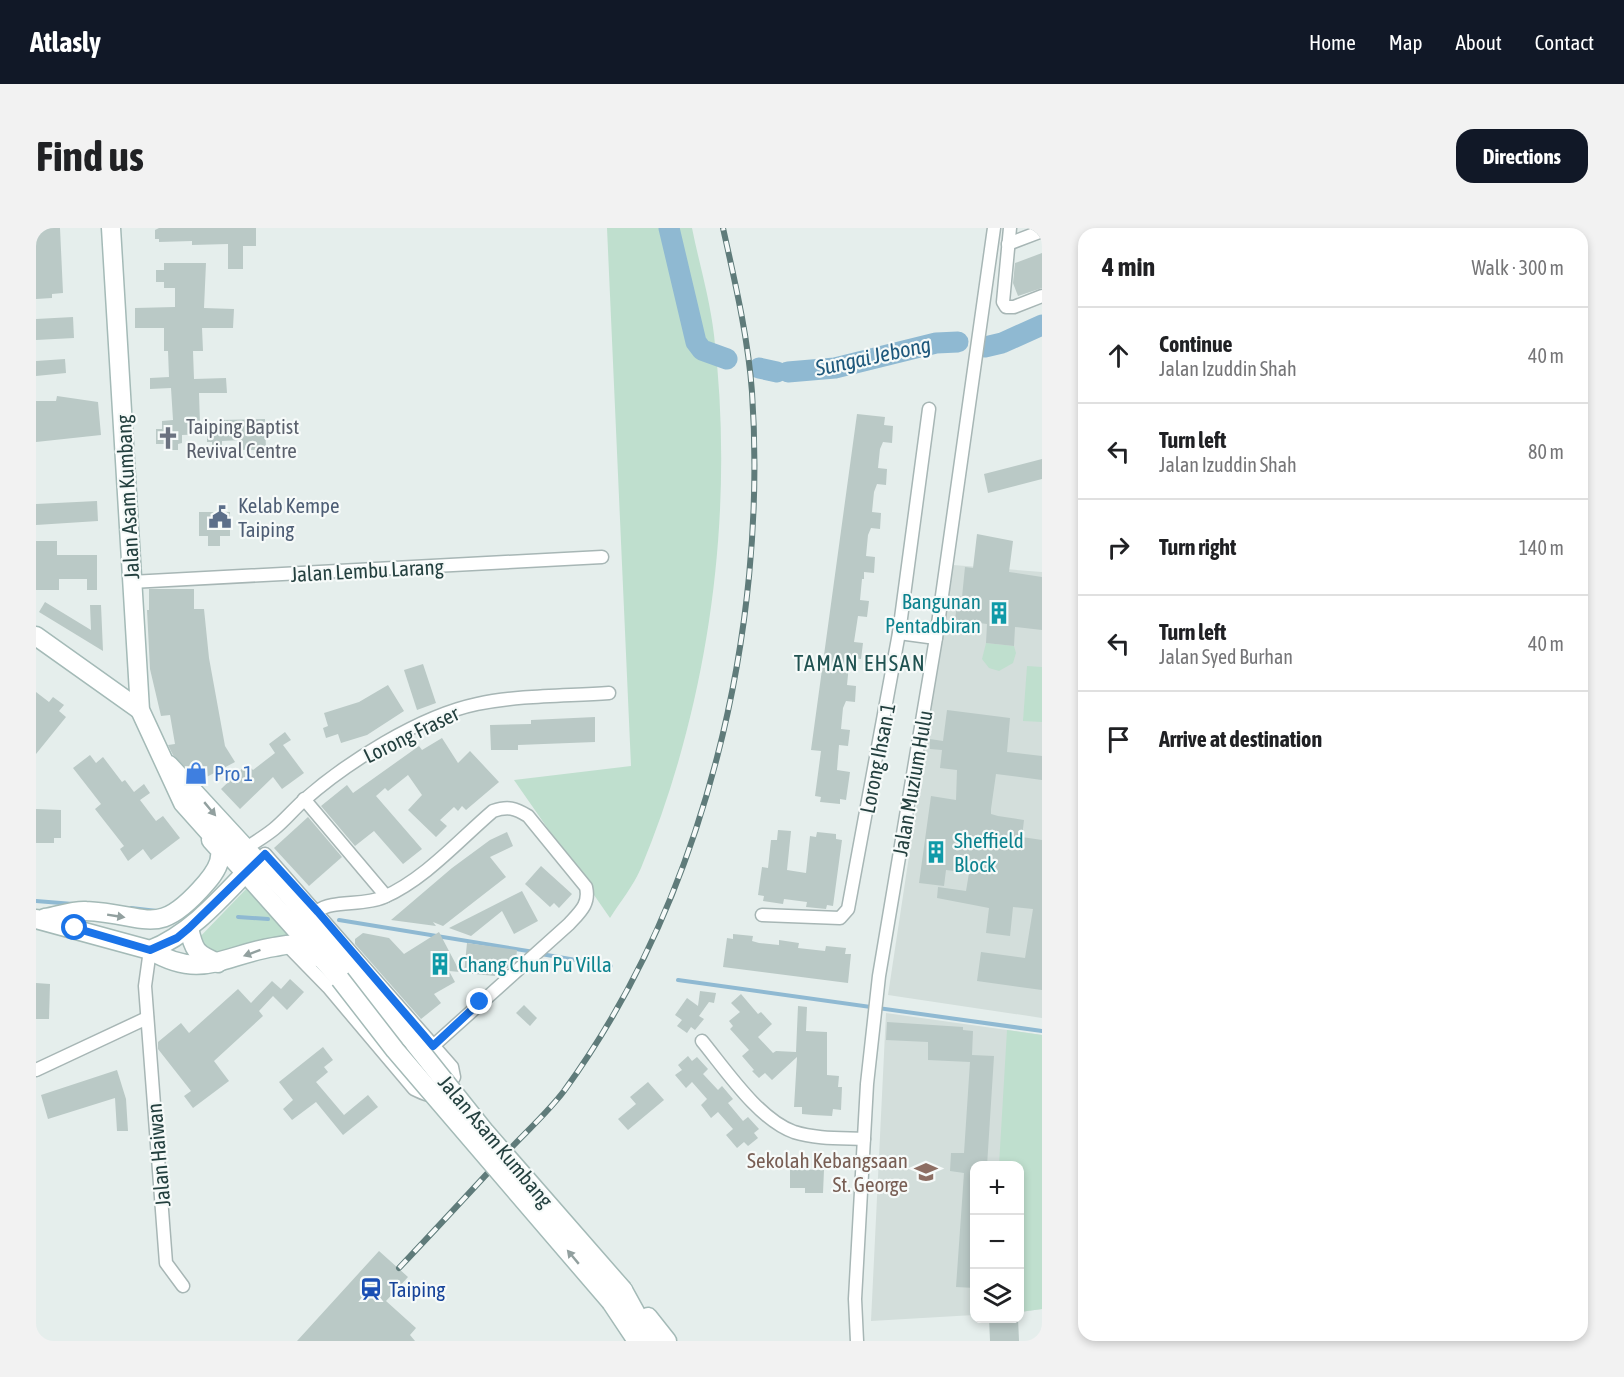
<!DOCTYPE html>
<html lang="en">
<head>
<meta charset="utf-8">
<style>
  :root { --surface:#fff; --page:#f2f2f2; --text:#202124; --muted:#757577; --line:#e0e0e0; --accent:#111827 }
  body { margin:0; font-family:"Asap Condensed",sans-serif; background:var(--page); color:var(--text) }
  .controls { position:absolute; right:18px; bottom:18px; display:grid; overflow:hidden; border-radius:12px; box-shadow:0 3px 9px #0003 }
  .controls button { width:54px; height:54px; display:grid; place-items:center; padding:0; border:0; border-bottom:2px solid var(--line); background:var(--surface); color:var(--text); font:30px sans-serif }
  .stop { position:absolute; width:18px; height:18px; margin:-14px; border:4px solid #1a73e8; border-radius:50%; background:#fff }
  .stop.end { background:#1a73e8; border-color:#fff; box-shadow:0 2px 6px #0008 }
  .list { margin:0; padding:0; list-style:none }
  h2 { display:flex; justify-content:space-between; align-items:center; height:78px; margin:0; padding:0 24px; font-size:26px }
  h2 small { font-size:20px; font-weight:400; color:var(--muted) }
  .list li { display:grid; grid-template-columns:39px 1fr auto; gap:18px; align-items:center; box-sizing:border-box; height:96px; padding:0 24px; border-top:2px solid var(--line) }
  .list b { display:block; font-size:22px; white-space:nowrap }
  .list p { margin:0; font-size:20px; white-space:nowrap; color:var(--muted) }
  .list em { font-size:20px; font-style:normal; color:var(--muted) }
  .icon { flex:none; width:33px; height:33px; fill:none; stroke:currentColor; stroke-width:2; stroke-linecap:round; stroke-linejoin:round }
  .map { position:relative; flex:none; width:1006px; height:1113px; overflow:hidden; border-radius:18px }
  header { display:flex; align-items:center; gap:36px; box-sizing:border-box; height:84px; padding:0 30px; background:var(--accent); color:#fff }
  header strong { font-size:28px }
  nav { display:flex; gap:33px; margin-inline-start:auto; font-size:21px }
  .intro { display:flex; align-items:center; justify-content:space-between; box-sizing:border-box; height:144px; padding:0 36px }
  h1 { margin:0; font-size:42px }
  .button { padding:15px 27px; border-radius:18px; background:var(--accent); color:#fff; font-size:21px; font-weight:700 }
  main { display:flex; gap:36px; padding:0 36px }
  aside { flex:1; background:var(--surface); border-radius:18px; box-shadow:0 3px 9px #0003 }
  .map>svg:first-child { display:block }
  .built { fill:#d3dedb }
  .green { fill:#bfdfce }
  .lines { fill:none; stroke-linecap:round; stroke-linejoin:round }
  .stream { stroke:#8fb9d2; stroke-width:4 }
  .river { stroke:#8fb9d2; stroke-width:21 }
  .building { fill:#bac9c6 }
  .minor-casing { stroke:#a7b6b5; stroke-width:15 }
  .secondary-casing { stroke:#a4bab7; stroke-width:21 }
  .minor { stroke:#fff; stroke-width:12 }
  .secondary { stroke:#fff; stroke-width:18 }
  .rail-casing { stroke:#5f7b7a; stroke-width:6 }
  .rail { stroke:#f6faf9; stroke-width:4; stroke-dasharray:11; stroke-linecap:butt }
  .secondary-bridge-casing { stroke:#a4bab7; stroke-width:21; stroke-linecap:butt }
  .secondary-bridge { stroke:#fff; stroke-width:18 }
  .oneway { fill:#92a09f }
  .route { stroke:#1a73e8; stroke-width:8 }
  .labels { text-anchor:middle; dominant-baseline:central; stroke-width:4.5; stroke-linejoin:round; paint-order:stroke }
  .worship-label { font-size:21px; fill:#5b616d; stroke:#f6faf9; text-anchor:start }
  .street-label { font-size:21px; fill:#24403f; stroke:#f6faf9 }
  .service-label { font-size:21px; fill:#4e5e75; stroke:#f6faf9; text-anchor:start }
  .culture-label { font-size:21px; fill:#0d838f; stroke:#f6faf9; text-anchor:start }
  .shop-label { font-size:21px; fill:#366cbe; stroke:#f6faf9; text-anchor:start }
  .education-label { font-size:21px; fill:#785e54; stroke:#f6faf9; text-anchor:end }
  .transit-label { font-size:21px; fill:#164399; stroke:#f6faf9; text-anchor:start }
  .water-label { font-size:22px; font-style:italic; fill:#1e587c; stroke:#f6faf9 }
  .neighbourhood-label { font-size:22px; letter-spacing:1.5px; fill:#205251; stroke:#f6faf9 }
</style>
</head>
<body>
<header>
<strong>Atlasly</strong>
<nav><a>Home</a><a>Map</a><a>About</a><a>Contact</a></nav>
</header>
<div class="intro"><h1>Find us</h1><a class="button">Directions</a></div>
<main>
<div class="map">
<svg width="1006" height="1113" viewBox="0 0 1006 1113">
  <rect width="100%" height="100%" fill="#e5eeec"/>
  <!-- built -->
  <g class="built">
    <polygon points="917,337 1006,344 1006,790 852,767"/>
    <polygon points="850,785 1006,807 1006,1081 984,1084 984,938 939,938 938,1087 835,1093"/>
  </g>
  <!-- green -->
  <g class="green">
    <path d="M571,0H656C663,35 674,71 678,107C699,284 674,474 605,640C598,657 584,674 574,690L478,552L595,538Z"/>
    <polygon points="950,415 978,418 980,425 977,435 963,443 953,440 946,431"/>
    <polygon points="991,438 1006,439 1006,494 987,493"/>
    <polygon points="212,659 255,709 234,710 179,728 160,713"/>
    <polygon points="971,802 1006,807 1006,1081 984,1084 984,938 963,937"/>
  </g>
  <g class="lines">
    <!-- stream -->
    <g class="stream">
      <polyline points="0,673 37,676"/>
      <polyline points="95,680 121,683"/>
      <polyline points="202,689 232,691"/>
      <polyline points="303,692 498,724"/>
      <polyline points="505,726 575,738"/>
      <polyline points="642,752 1006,803"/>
    </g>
    <!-- river -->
    <g class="river">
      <polyline points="633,0 660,114 666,122 691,131"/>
      <polyline points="949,119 966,115 1006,97"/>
      <polyline points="723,140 741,144"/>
      <polyline points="752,144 799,140 900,115 922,114"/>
    </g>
  </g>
  <!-- building -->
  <g class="building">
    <polygon points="0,0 24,0 27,65 16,66 16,70 0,71"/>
    <polygon points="123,0 220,0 220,18 207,18 207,41 192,41 192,16 156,17 156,13 123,14 123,11 119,11 119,2"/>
    <polygon points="1006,25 1006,60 982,68 977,55 979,35"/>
    <polygon points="128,35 170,35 168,80 198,81 197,100 166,100 167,123 157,123 158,151 190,150 191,165 163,165 164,196 183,195 183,192 229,191 230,222 206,222 206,212 186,213 186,220 176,221 176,214 171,214 171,206 146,207 146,215 142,216 142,222 130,222 130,216 120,216 120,201 126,201 126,193 137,192 135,160 114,161 114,150 133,149 132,123 128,123 128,100 99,100 99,80 139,79 139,60 128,60 128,54 120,54 120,42 128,42"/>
    <polygon points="37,89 38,110 0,112 0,91"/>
    <polygon points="29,131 30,145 0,148 0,133"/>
    <polygon points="21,168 62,174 65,207 0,214 0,173 20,173"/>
    <polygon points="821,186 849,189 848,197 857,198 856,215 847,214 844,221 842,240 851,241 850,257 841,256 838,264 836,284 845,285 844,301 835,300 832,307 830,328 839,329 838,345 828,344 828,351 826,351 824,372 833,373 831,389 822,388 818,414 827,415 825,431 816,430 815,437 813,437 811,457 820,458 819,474 810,473 807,480 805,501 814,502 812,518 803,517 801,542 814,544 810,572 804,571 804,576 784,574 785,569 779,568 785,523 775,522"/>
    <polygon points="1006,231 1006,251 952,265 948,246"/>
    <polygon points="61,273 62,293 0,297 0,276"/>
    <polygon points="163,284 194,284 194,308 184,308 184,318 172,318 172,308 163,308"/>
    <polygon points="941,306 977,313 973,344 1006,349 1006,402 979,399 978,418 950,415 951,396 919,392 922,368 926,369 929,339 937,340"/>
    <polygon points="0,313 21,313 21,327 61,327 61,362 51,362 51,351 23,351 23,362 0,362"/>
    <polygon points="113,361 158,361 158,381 168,381 173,430 189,518 199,534 163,553 137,527 132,517 139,516 134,487 125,488 114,441 111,382 113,382"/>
    <polygon points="9,374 55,402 54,377 65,377 67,423 3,384"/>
    <polygon points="387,436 400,475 381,482 368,442"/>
    <polygon points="352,457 368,483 331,507 305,515 302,506 290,510 287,500 292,498 288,485 323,474"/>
    <polygon points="0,464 13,474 17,469 28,477 23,483 30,489 0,526"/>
    <polygon points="911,482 974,490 971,524 1006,528 1006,552 960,546 955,581 955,586 962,588 988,592 986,609 1006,612 1006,762 941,753 945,724 989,730 997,681 977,679 974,708 950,705 953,680 901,670 902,659 930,663 933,645 910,642 908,658 883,655 895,568 920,572 921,542 904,540 906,522 894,521 894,511 907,513"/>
    <polygon points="559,489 559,514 482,517 482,522 455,522 454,497 495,496 495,492"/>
    <polygon points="249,504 255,512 247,517 268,545 246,561 237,549 204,581 185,561 211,536 217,542 239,525 233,516"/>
    <polygon points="406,510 422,535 434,523 463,554 430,582 426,578 422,583 418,579 404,592 411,598 400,609 372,582 386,567 372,547 352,563 349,560 340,568 386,621 367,636 338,603 319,618 285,578 311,557 317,565 383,518 386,522"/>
    <polygon points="54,527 60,535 67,529 86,554 89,552 98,564 108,556 114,565 104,572 120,593 127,588 144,610 115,632 107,621 92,633 84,621 88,618 59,581 65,576 37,540"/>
    <polygon points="0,581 25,582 25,610 18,610 18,615 0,615"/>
    <polygon points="272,589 306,629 273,658 238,620"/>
    <polygon points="742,602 755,603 751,642 770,645 774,608 780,609 781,604 800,606 800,611 806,612 797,678 791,677 790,681 770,679 771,674 748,671 747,676 727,673 728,668 722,667 726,639 732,640 735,612 741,612"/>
    <polygon points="471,604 477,618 454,629 470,649 407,698 397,694 400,698 355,692 416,640 454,612"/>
    <polygon points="505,638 536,666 523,680 518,675 514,679 489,656"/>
    <polygon points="486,663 502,693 478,706 466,683 435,708 413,700"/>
    <polygon points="403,704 424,744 413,743 419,754 398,766 405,775 385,791 319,716 319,711 327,705 353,710 368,726"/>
    <polygon points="697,706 717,708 716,713 723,715 743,717 743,712 763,715 762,720 789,723 790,718 810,720 809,726 815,726 812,755 687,739 691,710 697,711"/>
    <polygon points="431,715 481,722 480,732 472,740 459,739 459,748 428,745"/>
    <polygon points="254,751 268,764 251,782 237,768 223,783 227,788 178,833 193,853 157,880 148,868 155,863 122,821 122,814 145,795 153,805 202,761 215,775 236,753 245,761"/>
    <polygon points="0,755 14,756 13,791 0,791"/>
    <polygon points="664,763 680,765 678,775 673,774 663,788 668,791 659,802 655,799 651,805 641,798 646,792 639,787 651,770 662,778"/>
    <polygon points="705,766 722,786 725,784 736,796 722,809 737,825 740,823 760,824 762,778 771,779 770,803 791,804 791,847 803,848 802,859 806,859 805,882 797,881 796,888 777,887 766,886 766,879 758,879 761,829 736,852 729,845 723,850 716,843 718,842 706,828 713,822 694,801 697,798 693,793 704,784 695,775"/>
    <polygon points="488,777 501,790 494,798 480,785"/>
    <polygon points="851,794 927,799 927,802 937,803 936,827 958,828 951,938 939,938 939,1060 920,1059 928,945 914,943 915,925 928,925 934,834 892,832 892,814 850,812"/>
    <polygon points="287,819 297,832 288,839 292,844 280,854 308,887 332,867 342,879 307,907 280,874 256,892 247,881 257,872 243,854"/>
    <polygon points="652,828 656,833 661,829 672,841 667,846 682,862 686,858 697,871 692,875 707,893 712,889 723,901 718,905 722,910 712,918 708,914 701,920 690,907 697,901 682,884 675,890 665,877 671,871 656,854 650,860 639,847 646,842 642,837"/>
    <polygon points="81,842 90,871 92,903 81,903 79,870 12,891 5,867"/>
    <polygon points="612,854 628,872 592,902 582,891 600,876 594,869"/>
    <polygon points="754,941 788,942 787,965 769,965 769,960 754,960"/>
    <polygon points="343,1023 372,1049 350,1073 380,1100 374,1107 379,1113 261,1113"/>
    <polygon points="953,1090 982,1090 983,1113 954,1113"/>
  </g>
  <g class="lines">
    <!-- minor casing -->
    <g class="minor-casing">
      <g id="minor">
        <polyline points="974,0 967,74 970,79 978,79 1006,68"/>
        <polyline points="972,16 1006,3"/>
        <polyline points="95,354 566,329"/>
        <polyline points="863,405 900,410"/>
        <polyline points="268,571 350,668"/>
        <path d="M204,625C215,616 227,610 238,601C248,593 257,582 267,573C311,534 384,488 441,476C484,467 530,468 573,465"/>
        <path d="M229,626L416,839L418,849C406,870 400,872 378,861L292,759L251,717"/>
        <path d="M282,683C295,672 328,678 348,669C389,651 423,612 457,583C472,578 479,580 492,588L550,659C554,676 544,684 533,696L397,818"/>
        <polyline points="726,687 804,690 812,681 863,405 893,181"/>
        <polyline points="114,722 109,758 130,1035 147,1058"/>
        <path d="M666,813C689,841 723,892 758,904C780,911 805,910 828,911"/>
        <polyline points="0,842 111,790"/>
        <polyline points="821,1113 819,1071 831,856 843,748 900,410 958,0"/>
      </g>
    </g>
    <!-- secondary casing -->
    <g class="secondary-casing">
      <g id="secondary">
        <polyline points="75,0 104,482 147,575 304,751"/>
        <polyline points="0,408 104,482"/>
        <polyline points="133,537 251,665 379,816"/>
        <path d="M9,690C22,688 37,682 50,683C113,686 121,712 170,655C178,646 186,634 184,622L175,612"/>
        <path d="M0,691L114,722C155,706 187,668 217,637"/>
        <path d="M153,700C158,723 160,726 182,735"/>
        <path d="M114,722C166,753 187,727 238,719C245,718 254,715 261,717C268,719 275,725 281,729"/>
        <polyline points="587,1062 615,1113"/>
        <polyline points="575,1074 601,1113"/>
        <polyline points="612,1089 631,1113"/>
      </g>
    </g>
    <!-- minor -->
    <use href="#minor" class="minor"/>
    <!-- secondary -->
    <use href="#secondary" class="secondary"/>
    <!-- rail casing -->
    <g class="rail-casing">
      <path id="rail" d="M363,1040C400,1001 436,962 473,922C491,903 512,884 528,863C669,669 732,402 716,164C712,109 699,54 687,0"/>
    </g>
    <!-- rail -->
    <use href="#rail" class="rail"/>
    <!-- secondary-bridge casing -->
    <g class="secondary-bridge-casing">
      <g id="secondary-bridge">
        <polyline points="304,751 359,822 575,1074"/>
        <polyline points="379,816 449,904 587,1062"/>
      </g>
    </g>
    <!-- secondary-bridge -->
    <use href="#secondary-bridge" class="secondary-bridge"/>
  </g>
  <!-- one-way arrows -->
  <defs><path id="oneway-solid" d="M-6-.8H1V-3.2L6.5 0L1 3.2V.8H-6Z" transform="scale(1.5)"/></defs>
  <g class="oneway">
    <use href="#oneway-solid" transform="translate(174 581) rotate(50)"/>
    <use href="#oneway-solid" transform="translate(80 688) rotate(9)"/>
    <use href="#oneway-solid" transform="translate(216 725) rotate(160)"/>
    <use href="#oneway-solid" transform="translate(537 1029) rotate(-130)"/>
  </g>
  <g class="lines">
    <!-- route -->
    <polyline class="route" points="39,700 114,722 141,710 153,700 229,626 282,684 397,818 444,774"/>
  </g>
  <!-- icons -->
  <defs>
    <g id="church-bare" transform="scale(1.8)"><path d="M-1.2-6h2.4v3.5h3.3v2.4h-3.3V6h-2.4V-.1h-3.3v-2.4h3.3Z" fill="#6b7280" stroke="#f6faf9" stroke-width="2.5" paint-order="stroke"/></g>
    <g id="civic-bare" transform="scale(1.8)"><path d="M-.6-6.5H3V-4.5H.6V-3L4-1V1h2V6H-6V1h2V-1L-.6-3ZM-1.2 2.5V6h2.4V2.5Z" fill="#5c6f8a" stroke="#f6faf9" stroke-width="2.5" paint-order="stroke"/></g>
    <g id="building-bare" transform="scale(1.8)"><path d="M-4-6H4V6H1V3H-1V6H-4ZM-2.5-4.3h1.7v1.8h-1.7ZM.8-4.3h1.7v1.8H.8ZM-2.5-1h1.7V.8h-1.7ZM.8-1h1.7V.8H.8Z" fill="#0f9aa8" stroke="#f6faf9" stroke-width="2.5" paint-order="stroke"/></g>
    <g id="shop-bare" transform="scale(1.8)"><path d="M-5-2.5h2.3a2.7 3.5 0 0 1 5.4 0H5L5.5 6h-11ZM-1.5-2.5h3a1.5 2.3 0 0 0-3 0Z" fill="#3f7fe0" stroke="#f6faf9" stroke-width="2.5" paint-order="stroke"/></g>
    <g id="school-bare" transform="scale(1.8)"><path d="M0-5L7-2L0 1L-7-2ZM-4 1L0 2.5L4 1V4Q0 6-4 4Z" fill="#8d6e63" stroke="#f6faf9" stroke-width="2.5" paint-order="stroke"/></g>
    <g id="station-bare" transform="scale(1.8)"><path d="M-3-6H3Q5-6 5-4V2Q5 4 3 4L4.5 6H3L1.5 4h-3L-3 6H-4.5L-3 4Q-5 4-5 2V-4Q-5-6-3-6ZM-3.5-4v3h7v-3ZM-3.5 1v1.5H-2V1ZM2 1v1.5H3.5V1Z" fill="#1a4fb4" stroke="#f6faf9" stroke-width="2.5" paint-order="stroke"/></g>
  </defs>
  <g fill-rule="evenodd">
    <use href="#church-bare" x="132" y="210"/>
    <use href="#civic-bare" x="184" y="289"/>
    <use href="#building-bare" x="963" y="385"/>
    <use href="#shop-bare" x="160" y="545"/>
    <use href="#building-bare" x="900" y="624"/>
    <use href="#building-bare" x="404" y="736"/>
    <use href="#school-bare" x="890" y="944"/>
    <use href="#station-bare" x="335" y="1061"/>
  </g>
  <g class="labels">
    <!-- worship labels -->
    <g class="worship-label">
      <text x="150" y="198">Taiping Baptist<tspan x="150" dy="24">Revival Centre</tspan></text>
    </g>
    <!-- street labels -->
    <g class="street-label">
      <text transform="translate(91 269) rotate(-93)">Jalan Asam Kumbang</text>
      <text transform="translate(331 342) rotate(-3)">Jalan Lembu Larang</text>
      <text transform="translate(375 506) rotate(-26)">Lorong Fraser</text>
      <text transform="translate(841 530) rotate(-79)">Lorong Ihsan 1</text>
      <text transform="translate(876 555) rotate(-80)">Jalan Muzium Hulu</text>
      <text transform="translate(460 913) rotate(50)">Jalan Asam Kumbang</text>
      <text transform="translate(122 927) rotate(-95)">Jalan Haiwan</text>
    </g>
    <!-- service labels -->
    <g class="service-label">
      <text x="202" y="277">Kelab Kempe<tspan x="202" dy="24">Taiping</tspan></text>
    </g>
    <!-- culture labels -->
    <g class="culture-label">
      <text x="945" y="373" text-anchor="end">Bangunan<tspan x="945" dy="24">Pentadbiran</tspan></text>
      <text x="918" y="612">Sheffield<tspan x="918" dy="24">Block</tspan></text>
      <text x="422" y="736">Chang Chun Pu Villa</text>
    </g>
    <!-- shop labels -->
    <g class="shop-label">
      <text x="178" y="545">Pro 1</text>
    </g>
    <!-- education labels -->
    <g class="education-label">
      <text x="872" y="932">Sekolah Kebangsaan<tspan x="872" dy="24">St. George</tspan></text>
    </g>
    <!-- transit labels -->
    <g class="transit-label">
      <text x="353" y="1061">Taiping</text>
    </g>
    <!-- water labels -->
    <g class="water-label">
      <text transform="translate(837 128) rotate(-12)">Sungai Jebong</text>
    </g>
    <!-- neighbourhood labels -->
    <g class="neighbourhood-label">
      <text x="824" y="435">TAMAN EHSAN</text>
    </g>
  </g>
</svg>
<div class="controls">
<button>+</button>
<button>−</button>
<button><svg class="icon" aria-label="layers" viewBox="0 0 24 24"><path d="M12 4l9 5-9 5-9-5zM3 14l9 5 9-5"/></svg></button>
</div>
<div class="stop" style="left:39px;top:700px"></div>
<div class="stop end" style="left:444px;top:774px"></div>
</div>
<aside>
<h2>4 min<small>Walk · 300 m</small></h2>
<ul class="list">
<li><svg class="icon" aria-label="ahead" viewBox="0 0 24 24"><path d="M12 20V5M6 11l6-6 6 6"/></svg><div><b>Continue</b><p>Jalan Izuddin Shah</p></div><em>40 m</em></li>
<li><svg class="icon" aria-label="left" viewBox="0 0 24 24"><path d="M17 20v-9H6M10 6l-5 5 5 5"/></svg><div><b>Turn left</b><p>Jalan Izuddin Shah</p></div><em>80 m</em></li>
<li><svg class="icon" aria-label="right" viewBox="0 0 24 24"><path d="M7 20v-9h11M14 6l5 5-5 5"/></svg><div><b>Turn right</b></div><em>140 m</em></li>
<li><svg class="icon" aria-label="left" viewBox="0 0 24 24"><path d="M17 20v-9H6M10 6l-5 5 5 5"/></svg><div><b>Turn left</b><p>Jalan Syed Burhan</p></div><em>40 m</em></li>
<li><svg class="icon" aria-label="arrive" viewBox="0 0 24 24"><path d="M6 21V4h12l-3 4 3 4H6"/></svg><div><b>Arrive at destination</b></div></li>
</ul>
</aside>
</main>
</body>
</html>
